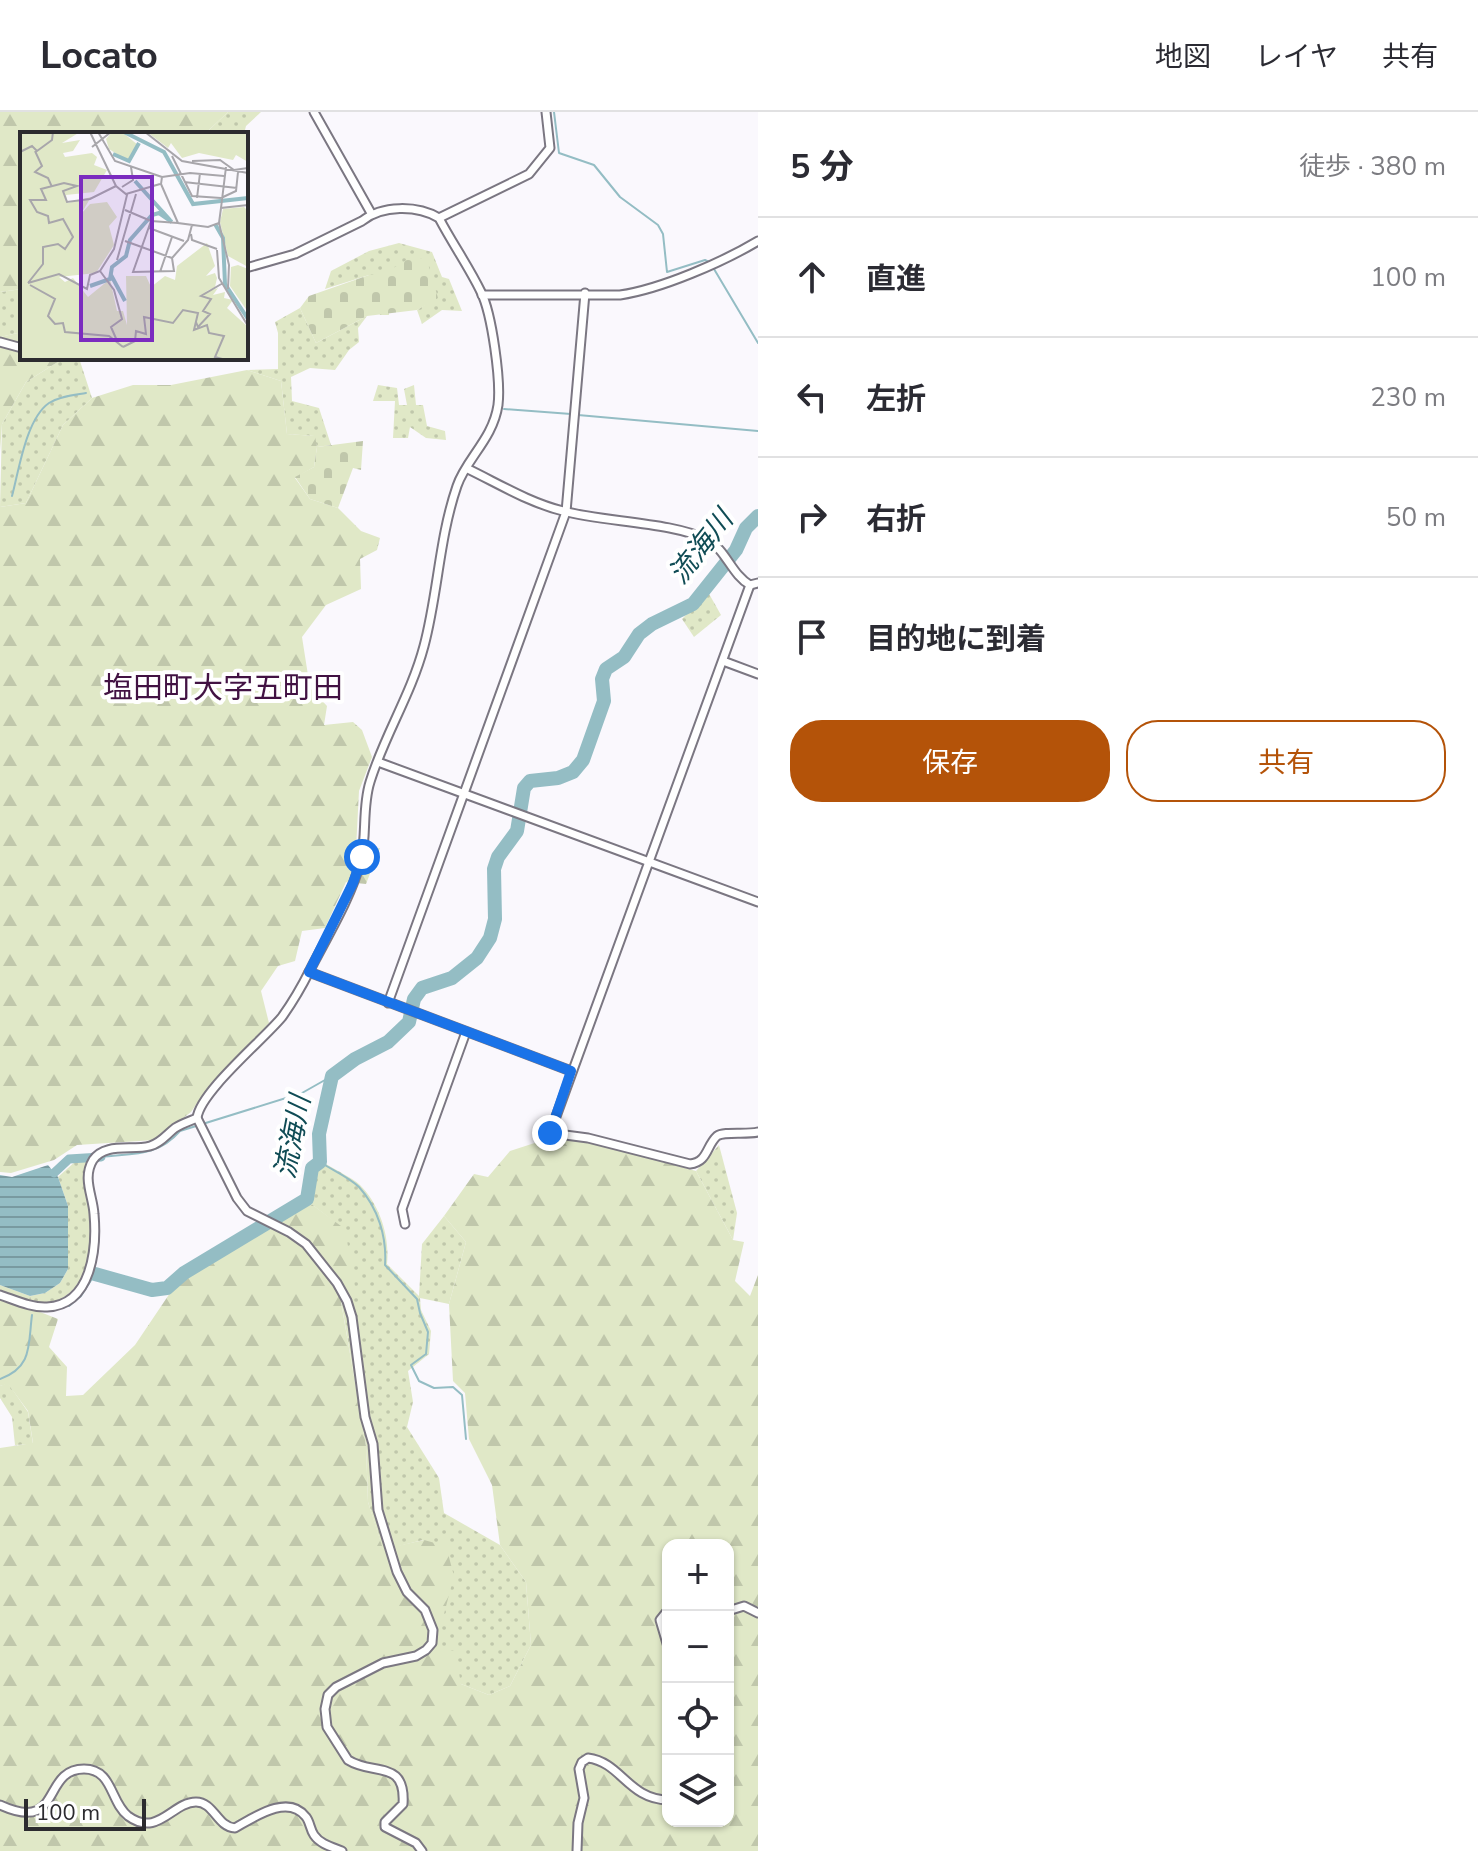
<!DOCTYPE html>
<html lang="ja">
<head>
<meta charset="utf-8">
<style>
  :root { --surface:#fff; --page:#f7f7f7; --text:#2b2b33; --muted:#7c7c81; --line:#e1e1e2; --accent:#b45309 }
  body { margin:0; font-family:"Nunito Sans","Noto Sans JP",sans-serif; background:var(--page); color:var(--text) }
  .controls { position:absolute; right:24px; bottom:24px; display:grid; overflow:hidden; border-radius:16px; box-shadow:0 2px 6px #0004 }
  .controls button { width:72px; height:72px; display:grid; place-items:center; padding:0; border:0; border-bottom:2px solid var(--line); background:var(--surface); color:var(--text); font:40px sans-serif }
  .scale { position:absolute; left:24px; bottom:20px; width:122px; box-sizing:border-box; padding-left:8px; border:4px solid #2c2b2f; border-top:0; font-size:22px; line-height:28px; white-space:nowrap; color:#2c2b2f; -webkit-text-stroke:6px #fff; paint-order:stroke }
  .stop { position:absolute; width:24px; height:24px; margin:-18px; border:6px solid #1a73e8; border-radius:50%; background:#fff }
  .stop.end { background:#1a73e8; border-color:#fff; box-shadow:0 2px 8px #0008 }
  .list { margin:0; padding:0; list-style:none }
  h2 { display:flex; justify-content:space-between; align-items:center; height:104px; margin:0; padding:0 32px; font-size:34px }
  h2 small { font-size:26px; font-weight:400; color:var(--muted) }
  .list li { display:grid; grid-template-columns:52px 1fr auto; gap:24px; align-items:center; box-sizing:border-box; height:120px; padding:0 32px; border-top:2px solid var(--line) }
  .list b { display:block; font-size:30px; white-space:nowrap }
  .list em { font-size:26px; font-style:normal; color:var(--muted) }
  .actions { display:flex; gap:16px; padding:24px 32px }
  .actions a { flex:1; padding:18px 0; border:2px solid var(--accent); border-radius:32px; text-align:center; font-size:28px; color:var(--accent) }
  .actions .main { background:var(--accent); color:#fff }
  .icon { flex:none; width:44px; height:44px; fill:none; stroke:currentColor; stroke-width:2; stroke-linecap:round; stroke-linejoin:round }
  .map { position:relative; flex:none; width:758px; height:1739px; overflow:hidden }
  header { display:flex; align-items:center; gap:48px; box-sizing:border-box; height:112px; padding:0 40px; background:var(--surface); border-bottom:2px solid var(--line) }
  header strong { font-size:38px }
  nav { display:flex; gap:44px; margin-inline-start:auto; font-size:28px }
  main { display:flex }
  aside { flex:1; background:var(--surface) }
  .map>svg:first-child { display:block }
  .green { fill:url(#green-dots) }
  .forest { fill:url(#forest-firs); fill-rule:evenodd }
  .cemetery { fill:url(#cemetery-stones) }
  .water { fill:url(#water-rules) }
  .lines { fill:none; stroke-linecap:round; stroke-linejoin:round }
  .stream { stroke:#94bdc4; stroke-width:2 }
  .canal { stroke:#94bdc4; stroke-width:9 }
  .river { stroke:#94bdc4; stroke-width:14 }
  .minor-casing { stroke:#7b7782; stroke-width:11 }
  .minor { stroke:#fff; stroke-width:7 }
  .route { stroke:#1a73e8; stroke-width:10 }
  .labels { text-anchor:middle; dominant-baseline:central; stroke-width:8; stroke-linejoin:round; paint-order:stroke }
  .water-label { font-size:28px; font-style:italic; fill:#104c55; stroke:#fff }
  .quarter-label { font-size:30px; fill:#421243; stroke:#fff }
  .inset-river { fill:none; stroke:#94bdc4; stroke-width:4 }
  .inset-road { fill:none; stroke:#a8a6ab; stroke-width:2 }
  .view { fill:#7b2cbf; fill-opacity:0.15; stroke:#7b2cbf; stroke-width:4 }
  .inset-edge { fill:none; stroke:#2c2b2f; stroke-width:4 }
</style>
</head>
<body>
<header>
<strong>Locato</strong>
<nav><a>地図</a><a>レイヤ</a><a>共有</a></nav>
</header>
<main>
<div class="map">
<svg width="758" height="1739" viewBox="0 0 758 1739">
  <defs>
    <pattern id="green-dots" width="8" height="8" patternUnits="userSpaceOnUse" patternTransform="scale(2)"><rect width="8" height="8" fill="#e0e8c7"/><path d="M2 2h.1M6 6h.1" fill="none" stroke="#c0c7ab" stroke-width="1.8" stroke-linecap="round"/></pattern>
    <pattern id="forest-firs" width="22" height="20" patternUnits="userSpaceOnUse" patternTransform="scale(2)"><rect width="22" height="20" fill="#e0e8c7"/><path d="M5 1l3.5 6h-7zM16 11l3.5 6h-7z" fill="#c0c7ab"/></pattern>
    <pattern id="cemetery-stones" width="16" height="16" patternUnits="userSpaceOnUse" patternTransform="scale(2)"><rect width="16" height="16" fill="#e0e8c7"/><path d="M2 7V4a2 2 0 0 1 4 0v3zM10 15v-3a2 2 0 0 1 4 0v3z" fill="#c0c7ab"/></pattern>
    <pattern id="water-rules" width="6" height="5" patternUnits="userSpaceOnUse" patternTransform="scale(2)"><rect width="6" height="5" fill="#94bdc4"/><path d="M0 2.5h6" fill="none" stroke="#799aa0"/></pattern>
  </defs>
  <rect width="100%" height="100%" fill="#faf8fd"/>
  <!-- green -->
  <g class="green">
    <polygon points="228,0 261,0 246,14 244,22 211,22 208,19"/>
    <polygon points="399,131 432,140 442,165 449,167 462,199 442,198 422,212 417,198 437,185 385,161 389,203 380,203 369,163 325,177 331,159 369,139"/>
    <polygon points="22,177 22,220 0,225 0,180"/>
    <polygon points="300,196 316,231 367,204 358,216 359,230 349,238 335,258 310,256 291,265 292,289 319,296 331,333 317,335 314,324 287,322 281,269 247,258 278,257 278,221 275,210"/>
    <polygon points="64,246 79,246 92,286 63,313 26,391 0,395 2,312 26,270"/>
    <polygon points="378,273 397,276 399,293 407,293 404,277 414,273 416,293 423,293 427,314 445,319 446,328 426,326 410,315 408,326 393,326 395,289 373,289"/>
    <polygon points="708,480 721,503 694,525 682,507"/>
    <polygon points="719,1033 737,1101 733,1128 696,1059"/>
    <path d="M77,1048L87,1050C86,1056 83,1063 84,1069C84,1081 91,1094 91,1106C93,1157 85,1183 34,1198L30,1184L45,1181L60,1171L68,1157V1094L58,1065Z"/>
    <path d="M326,1052C337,1059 351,1065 360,1073C380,1093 390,1125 387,1152L419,1184L422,1132L444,1104L466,1130L449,1192L420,1186L421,1198L431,1219L429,1242L408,1259L413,1290L407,1315L439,1366L444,1401L500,1433L526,1470L531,1533L510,1574L489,1583L461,1572L435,1536L440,1513L423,1428L383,1438L368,1390L366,1334L341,1189L345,1118L310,1091L315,1057Z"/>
    <polygon points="8,1271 28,1300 33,1332 15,1333 12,1305 0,1286 0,1274"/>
  </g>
  <!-- forest -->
  <g class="forest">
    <polygon points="0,0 246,0 228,0 209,18 211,22 22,22 22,177 0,180"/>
    <polygon points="22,220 22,246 64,246 26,270 2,312 0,340 0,225"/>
    <polygon points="247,258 281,269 287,322 315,324 317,335 314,355 295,366 310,387 338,396 361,419 380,426 377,438 360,447 361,477 326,493 302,525 310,576 327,594 324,613 353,610 362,618 372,645 359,679 356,737 380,736 366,772 346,770 325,816 302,819 295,849 278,854 261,879 269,911 237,948 208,975 191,1000 155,1028 77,1033 54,1048 11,1061 0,1060 0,395 26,391 63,313 92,286 133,273 171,273"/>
    <path d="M550,1026L589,1030L696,1059L733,1128L744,1130L735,1169L750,1184L758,1163V1739H0V1336L33,1331L28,1299L8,1272L0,1274V1173L30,1184L35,1198L58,1207L49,1235L67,1255L66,1284L83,1283L135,1233L170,1181L190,1162L310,1091L345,1117L356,1181L341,1190L366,1334L368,1390L383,1437L424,1428L446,1434L454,1464L435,1536L455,1539L461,1572L489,1583L510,1574L531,1533L526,1470L500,1433L492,1373L469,1327L465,1281L453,1269L449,1192L466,1130L444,1104L474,1062L488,1065L510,1039ZM668,1433H728V1709H668Z"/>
  </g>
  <!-- cemetery -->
  <g class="cemetery">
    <polygon points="413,144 427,148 438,186 417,198 367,204 316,231 300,196 309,184 369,163 385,161"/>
    <polygon points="363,329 361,358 353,356 338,396 310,387 295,365 314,355 317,335"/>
  </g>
  <!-- water -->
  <polygon class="water" points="48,1053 58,1065 68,1094 68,1157 60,1171 45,1181 30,1184 0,1173 0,1063 12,1065"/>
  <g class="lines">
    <!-- stream -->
    <g class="stream">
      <polyline points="554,0 559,41 594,53 620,85 658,113 663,122 667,160 705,148 711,151"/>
      <polyline points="714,157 758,231"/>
      <polyline points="504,297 571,302"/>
      <polyline points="578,303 758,319"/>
      <path d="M12,384C19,358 26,307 49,291C60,284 74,283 86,281"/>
      <path d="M101,1045C134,1041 157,1045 180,1019L302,981L332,964"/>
      <path d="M320,1050C332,1058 349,1065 359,1075C378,1096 387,1125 385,1153L417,1187L420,1201L428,1220L426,1242L411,1253L419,1269L434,1276L453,1275L462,1283L466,1327"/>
      <polyline points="69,1194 81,1184 95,1162"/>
      <path d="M0,1267C33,1255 28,1233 32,1203"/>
    </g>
    <!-- canal -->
    <polyline class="canal" points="54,1061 69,1047 101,1045"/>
    <!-- river -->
    <polyline class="river" points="95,1162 152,1178 167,1176 184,1161 307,1087 312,1056 320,1050 319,1022 332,964 355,947 388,930 409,910 414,887 422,876 452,866 477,846 490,826 495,807 494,757 498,745 517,719 524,676 530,669 558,666 573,660 583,648 604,589 602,567 606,557 624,545 639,522 652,512 693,492 736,438 746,416 758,404"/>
    <!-- minor casing -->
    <g class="minor-casing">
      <g id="minor">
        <polyline points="314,0 371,101"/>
        <polyline points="439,106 529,62 550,36 546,0"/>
        <path d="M246,156L295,142L362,109C382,93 417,93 439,106C452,131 469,155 481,180C492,202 501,269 498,293C493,327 466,347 457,374C439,426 438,482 424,534C411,583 384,624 370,670C362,695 367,723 361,748C351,786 328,823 310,858C302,874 292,891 282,905C263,928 200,980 197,1006L237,1086L247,1099L289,1120L306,1132L337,1171L347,1189L352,1205L365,1305L373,1332L378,1398L397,1460L407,1480L425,1498L433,1518L432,1531L426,1538L416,1544L383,1551L336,1575L328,1583L325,1597L327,1615L348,1648C373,1664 406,1647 403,1692L385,1710V1715L416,1731L422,1739"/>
        <path d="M482,183H620C661,177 723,150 758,129"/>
        <polyline points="0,230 22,236"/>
        <path d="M468,357C499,372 530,391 563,399C604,410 673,410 708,428C726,438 732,463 750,473L758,471"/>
        <path d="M750,473L550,1021L588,1026L690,1052C708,1050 706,1034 717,1024C724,1019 747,1023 758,1020"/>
        <polyline points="723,549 758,562"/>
        <polyline points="378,650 758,790"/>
        <polyline points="309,860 571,959"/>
        <polyline points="388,891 566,400 585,181"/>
        <polyline points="405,1112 402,1097 466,920"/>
        <path d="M0,1183C15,1188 32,1196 47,1195C92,1193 97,1136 94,1102C93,1084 82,1066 93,1048C105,1030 132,1039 150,1034C161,1031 166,1023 175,1016C181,1012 190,1009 197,1006"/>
        <polyline points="668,1498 660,1508 668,1535"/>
        <polyline points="728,1499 744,1494 758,1501"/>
        <path d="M0,1693C63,1722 41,1657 84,1657C113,1657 110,1690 128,1704C158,1726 172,1690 196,1690C214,1690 217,1715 235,1716C253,1706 288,1681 306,1705C310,1710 310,1717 314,1723C320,1732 332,1735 342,1739"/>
        <path d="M577,1739L578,1711L584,1686L579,1657L582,1650L588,1646C621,1650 628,1687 668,1688"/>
      </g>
    </g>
    <!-- minor -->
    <use href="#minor" class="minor"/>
  </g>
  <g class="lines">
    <!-- route -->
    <polyline class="route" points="362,745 353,771 309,860 571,959 550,1021"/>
  </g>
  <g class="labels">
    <!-- water labels -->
    <g class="water-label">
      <text transform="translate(701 435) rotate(-52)">流海川</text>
      <text transform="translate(293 1025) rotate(-79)">流海川</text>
    </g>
    <!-- quarter labels -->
    <g class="quarter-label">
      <text x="223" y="576">塩田町大字五町田</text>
    </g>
  </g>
  <!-- overview -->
  <g transform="translate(20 20)">
    <rect width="228" height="228" fill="#faf8fd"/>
    <path d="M92,0H102L118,13L109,30L89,17L86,7Z" fill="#e0e8c7"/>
    <path d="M0,0H60L42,11L60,8L53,19L43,21L45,25L72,21L77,25L74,33L87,38L74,60L46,63L48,71L71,65L61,82L70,72L87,70L97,85L89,94L94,113L76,141L39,145L45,150L53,146L68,165L90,147L97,179H103L107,193L106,144H126L131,155L145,144L155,148L157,134L187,111L195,134L186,144L195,141L197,146L195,155L185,160L198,156L193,163L205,160L204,166L213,168L207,176L228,195V228H0ZM127,0H228V30L216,23L213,28L179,21L162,26L151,11L148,16ZM224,75L228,79V135L208,124L200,90L203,77ZM218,133L228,137V180L210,154L211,135Z" fill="#e0e8c7"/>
    <path class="inset-river" d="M104,0L144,20L173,72L228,66M93,22L109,29L119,11M115,49L150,88M195,92L203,106L205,152L228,187M91,143L105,169M70,154L90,147L92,135L106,124L110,108L132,83L139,81L152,90"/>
    <path class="inset-road" d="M78,0L95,29L142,45L141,52L158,91L188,95L199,91L201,76L228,73M125,0L162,29L228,41M72,15L91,0M15,19L22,34L15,40L28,46L32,55M0,20L12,14L17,19L32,8L33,0M152,24L172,64L201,66M172,29L200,28L214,38L228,36M142,45L170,41L204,44M164,50L217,56M102,55L113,48L111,35M106,62L140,52M177,66L180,41M201,66L216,59L218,40M201,76L206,35M105,78L131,89M131,89L113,140L154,139L152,126L168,108L172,93M131,89L158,91M199,91L209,133L208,157M129,96L164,109M171,102L172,108L197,117M105,109L152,126M197,118L199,146L228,194M97,128L116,62M80,139L94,158L102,187L91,195L98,211M140,140L152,105M8,151L23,132V115L38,112L45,117L53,105L43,87L29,91L28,84L17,80L10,68H26L21,57L44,51L57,54L43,59L47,70L70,67L96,54M8,151L39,142L67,157L70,143L80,139L94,117L107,63L96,54L70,0M10,153L35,167L28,184L35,192L43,191L45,200L89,204L103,215M176,190L178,195L190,182L183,179L191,167L181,164L203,151M103,215L115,209L116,199L126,202L124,185L153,191L163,178L178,181L174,198L187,193L189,201L204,204L195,225L206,228"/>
    <path class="view" d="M61,45H132V208H61Z"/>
    <rect width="228" height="228" class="inset-edge"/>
  </g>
</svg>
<div class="controls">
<button>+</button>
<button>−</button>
<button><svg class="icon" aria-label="locate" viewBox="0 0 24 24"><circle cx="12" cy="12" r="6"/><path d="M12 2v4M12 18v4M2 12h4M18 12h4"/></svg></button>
<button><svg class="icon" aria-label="layers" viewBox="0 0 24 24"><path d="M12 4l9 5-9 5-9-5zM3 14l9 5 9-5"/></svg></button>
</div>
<div class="scale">100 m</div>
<div class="stop" style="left:362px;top:745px"></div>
<div class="stop end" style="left:550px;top:1021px"></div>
</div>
<aside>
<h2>5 分<small>徒歩 · 380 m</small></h2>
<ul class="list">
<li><svg class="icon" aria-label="ahead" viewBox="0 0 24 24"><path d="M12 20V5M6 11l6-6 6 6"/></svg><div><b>直進</b></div><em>100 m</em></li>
<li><svg class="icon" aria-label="left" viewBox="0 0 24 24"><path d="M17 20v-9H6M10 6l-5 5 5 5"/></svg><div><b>左折</b></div><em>230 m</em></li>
<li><svg class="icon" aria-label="right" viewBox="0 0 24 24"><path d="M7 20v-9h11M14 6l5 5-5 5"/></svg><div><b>右折</b></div><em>50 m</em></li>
<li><svg class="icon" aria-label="arrive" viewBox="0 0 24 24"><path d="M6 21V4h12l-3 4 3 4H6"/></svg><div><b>目的地に到着</b></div></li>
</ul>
<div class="actions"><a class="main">保存</a><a>共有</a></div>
</aside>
</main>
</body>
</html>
